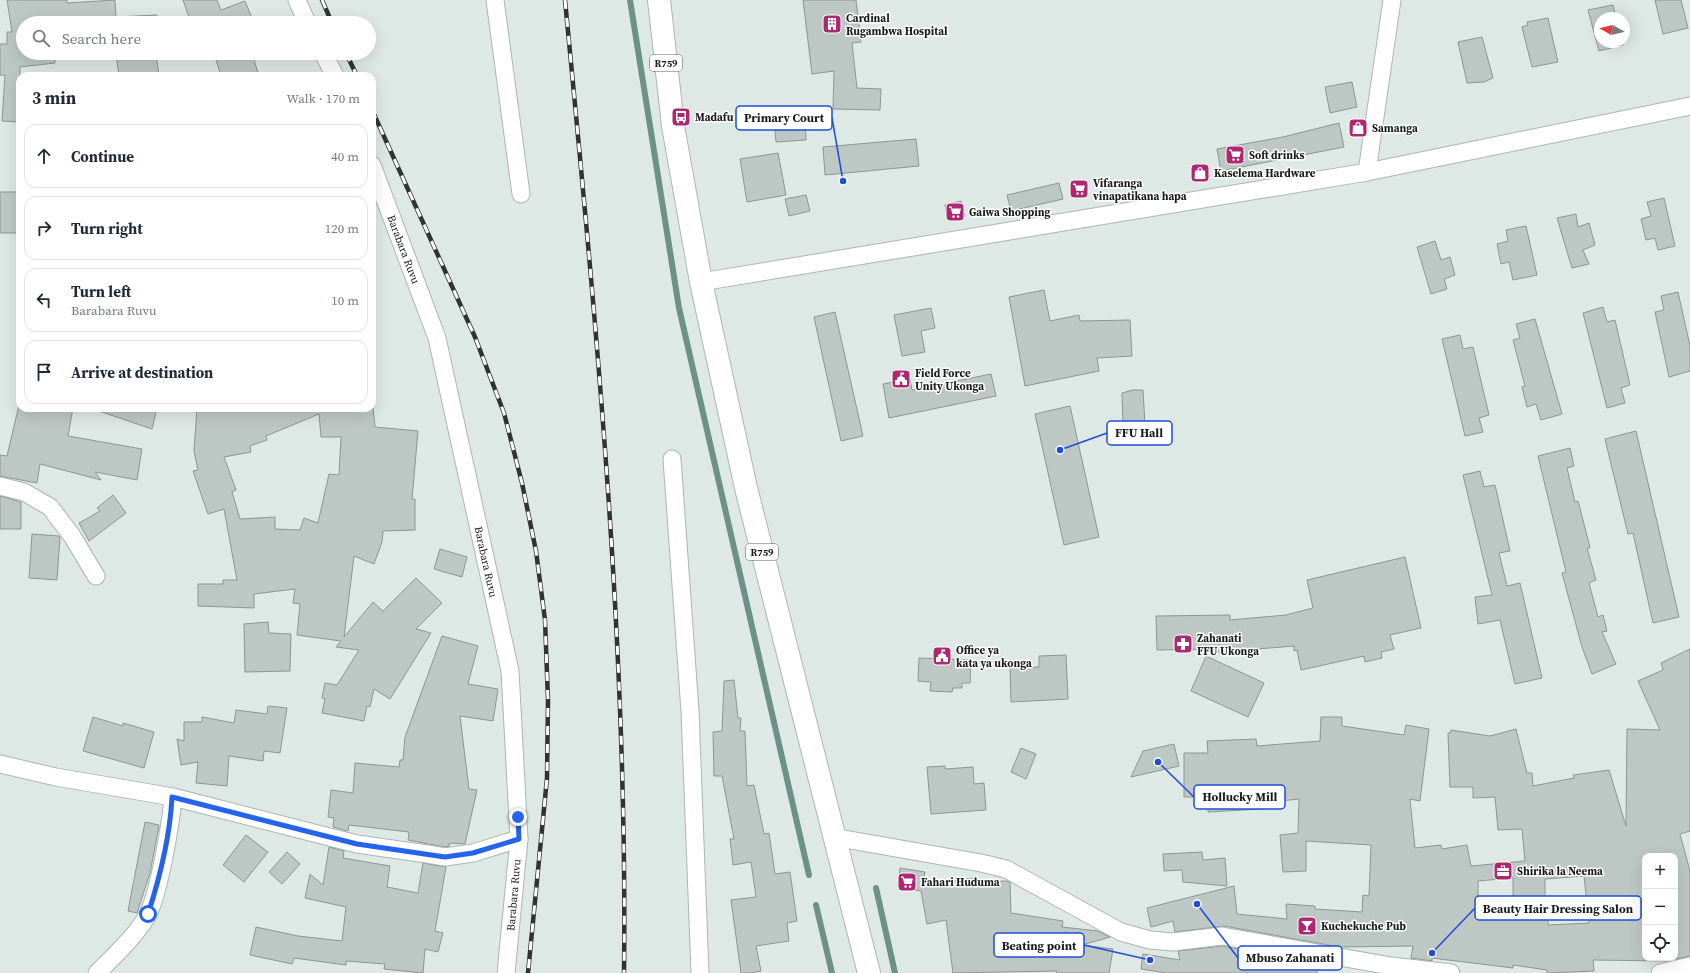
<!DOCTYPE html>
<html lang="en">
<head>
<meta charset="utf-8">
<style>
  :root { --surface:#fff; --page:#f2f2f3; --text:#1f2937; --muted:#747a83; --line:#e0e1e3 }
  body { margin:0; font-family:"Source Serif 4",serif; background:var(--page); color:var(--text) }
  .controls { position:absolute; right:12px; bottom:12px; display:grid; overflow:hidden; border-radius:8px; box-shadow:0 4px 16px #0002 }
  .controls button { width:36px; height:36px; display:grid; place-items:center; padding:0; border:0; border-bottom:1px solid var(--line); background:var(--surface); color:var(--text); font:20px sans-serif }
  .compass { position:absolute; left:1594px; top:12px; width:36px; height:36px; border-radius:50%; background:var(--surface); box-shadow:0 4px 16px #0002; rotate:278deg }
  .stop { position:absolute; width:12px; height:12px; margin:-9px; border:3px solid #2563eb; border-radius:50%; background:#fff }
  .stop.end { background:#2563eb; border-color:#fff; box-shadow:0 1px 4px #0008 }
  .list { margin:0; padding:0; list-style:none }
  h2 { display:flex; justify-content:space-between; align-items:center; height:52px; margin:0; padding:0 16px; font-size:17px }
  h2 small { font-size:13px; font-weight:400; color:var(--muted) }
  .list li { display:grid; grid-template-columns:26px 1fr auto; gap:12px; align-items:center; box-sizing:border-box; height:64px; margin:0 8px 8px; padding:0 8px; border:1px solid var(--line); border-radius:12px }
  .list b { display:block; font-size:15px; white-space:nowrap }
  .list p { margin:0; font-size:13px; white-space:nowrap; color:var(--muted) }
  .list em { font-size:13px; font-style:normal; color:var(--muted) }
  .icon { flex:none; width:22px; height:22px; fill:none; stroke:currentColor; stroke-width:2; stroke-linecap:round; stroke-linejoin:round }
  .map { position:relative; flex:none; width:1690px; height:973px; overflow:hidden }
  .search { position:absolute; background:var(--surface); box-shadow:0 4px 16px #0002; left:16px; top:16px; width:360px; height:44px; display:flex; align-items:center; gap:10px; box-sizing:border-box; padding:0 14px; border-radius:22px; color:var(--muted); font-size:15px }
  .panel { position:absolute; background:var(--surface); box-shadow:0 4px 16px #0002; left:16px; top:72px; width:360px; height:340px; border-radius:12px }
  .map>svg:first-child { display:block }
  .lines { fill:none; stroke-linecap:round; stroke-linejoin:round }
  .stream { stroke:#6c9288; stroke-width:6 }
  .building { fill:#bdc7c4; stroke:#8c9693; fill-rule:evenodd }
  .minor-casing { stroke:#acb6b3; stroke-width:19 }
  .primary-casing { stroke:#acb6b3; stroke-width:24 }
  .minor { stroke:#fff; stroke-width:17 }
  .primary { stroke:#fff; stroke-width:22 }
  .rail-casing { stroke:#2f3432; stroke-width:4.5 }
  .rail { stroke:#fff; stroke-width:3; stroke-dasharray:9; stroke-linecap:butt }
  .route { stroke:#2563eb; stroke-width:5 }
  .labels { text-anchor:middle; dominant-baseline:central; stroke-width:3; stroke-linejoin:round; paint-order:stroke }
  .shield { fill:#fff; stroke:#5d605f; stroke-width:1 }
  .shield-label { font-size:10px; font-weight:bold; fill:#181c1b }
  .poi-label { font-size:11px; font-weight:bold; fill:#181c1b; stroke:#fff; text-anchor:start }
  .street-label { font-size:11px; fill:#181c1b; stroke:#fff }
  .leader { fill:none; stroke:#1d4ed8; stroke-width:1.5 }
  .callout-dot { fill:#1d4ed8; stroke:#fff; stroke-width:1.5 }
  .callout { fill:#fff; stroke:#1d4ed8; stroke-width:1.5 }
  .callout-label { font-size:12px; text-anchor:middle; font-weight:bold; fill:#181c1b }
</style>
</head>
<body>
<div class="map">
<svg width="1690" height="973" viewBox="0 0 1690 973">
  <rect width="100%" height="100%" fill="#dee8e5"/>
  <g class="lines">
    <!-- stream -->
    <g class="stream">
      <polyline points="630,0 679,308 809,875"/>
      <polyline points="876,888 895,973"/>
      <polyline points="816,905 832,973"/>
    </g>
  </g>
  <!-- building -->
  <g class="building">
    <polygon points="7,0 67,0 67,3 115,0 116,17 157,15 157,23 23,23 23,53 54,53 55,63 20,67 20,122 2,121 5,75 0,75 0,44 7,44 7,32 12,32"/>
    <polygon points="183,0 217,0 221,10 245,1 254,23 191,23"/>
    <polygon points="803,0 856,0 861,42 852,43 857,88 881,89 880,110 833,109 834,71 812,74"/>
    <polygon points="1655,0 1681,0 1688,28 1663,34"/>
    <polygon points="1613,5 1616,18 1600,18 1600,42 1623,42 1623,45 1599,51 1588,10"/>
    <polygon points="1548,18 1558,62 1532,67 1522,27 1528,25 1527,22"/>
    <polygon points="1482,37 1493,78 1484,82 1467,83 1458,42"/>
    <polygon points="101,53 156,53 159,76 119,76 116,55 102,58"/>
    <polygon points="214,53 252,53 259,76 221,76"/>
    <polygon points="1352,82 1357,107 1330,113 1325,87"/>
    <polygon points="805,116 806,140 776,142 774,119"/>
    <polygon points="1339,123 1344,147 1221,171 1217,149 1283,137"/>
    <polygon points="916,139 919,166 825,175 823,147"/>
    <polygon points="778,153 786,195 747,202 740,159"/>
    <polygon points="1059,183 1063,199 1011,211 1007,195"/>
    <polygon points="0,192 17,192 17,203 20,203 20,233 0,233"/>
    <polygon points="806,195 810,211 789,216 785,199"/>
    <polygon points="1664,198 1675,246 1658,250 1655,238 1646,240 1641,219 1651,216 1647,202"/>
    <polygon points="961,201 965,216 948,220 945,205"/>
    <polygon points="1576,214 1578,227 1589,223 1595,245 1583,250 1589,264 1572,268 1557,218"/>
    <polygon points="1526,226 1537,275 1513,280 1509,262 1501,264 1497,244 1508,241 1506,230"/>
    <polygon points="1435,241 1441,260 1450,257 1455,275 1444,279 1447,289 1431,294 1417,247"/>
    <polygon points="1044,290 1050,321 1079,315 1080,321 1130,320 1132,356 1097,358 1099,371 1025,386 1009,297"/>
    <polygon points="1678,292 1690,346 1690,371 1669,377 1655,312 1664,310 1661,296"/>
    <polygon points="1603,307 1607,322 1615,320 1630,385 1621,388 1625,403 1607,408 1583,313"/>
    <polygon points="931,308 935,328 921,331 925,352 902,356 894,315"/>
    <polygon points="835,312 863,436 841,441 814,317"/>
    <polygon points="1535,319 1562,414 1541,420 1536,404 1527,407 1522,387 1525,386 1513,340 1520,338 1516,324"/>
    <polygon points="1460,335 1463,349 1473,347 1489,415 1479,418 1483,432 1465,436 1442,339"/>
    <polygon points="991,374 996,396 889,418 883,384 910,379 912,390"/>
    <polygon points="1133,390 1143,390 1145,425 1123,426 1122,393"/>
    <polygon points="19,405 20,408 73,408 68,436 142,449 137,480 95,472 101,480 40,464 37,483 0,476 0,455 7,456"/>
    <polygon points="1070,406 1099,537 1064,545 1035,414"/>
    <polygon points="99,408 157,408 152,429 99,411"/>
    <path d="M197,408H373L375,427L418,431L412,499H415V530L383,531L382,542L374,564L354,556L344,637L373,602L383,611L416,578L442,603L416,629L431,633L390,699L374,689L370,707L367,706L364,721L322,713L325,699L322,698L325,683L337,685L359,650L336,647L341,641L297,635L300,604L293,603L295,589L254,594V608L198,606V584H223V580H237L224,509L208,514L193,471L198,470L194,451ZM319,414L321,437H341L339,475L329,474L318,523L304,518L300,530L275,529V517L240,519L232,492L236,490L224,457L251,452L250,446L267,440L266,436Z"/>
    <polygon points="1636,431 1679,617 1653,623 1633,533 1628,534 1605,439"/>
    <polygon points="1570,448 1574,466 1567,468 1575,502 1578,501 1586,532 1590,548 1587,548 1596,580 1589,583 1598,617 1603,615 1607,631 1602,632 1616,664 1592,674 1582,647 1562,573 1566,572 1538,456"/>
    <polygon points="1480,471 1484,487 1495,485 1510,551 1499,553 1507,586 1520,583 1542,678 1515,684 1500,620 1478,624 1475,597 1492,595 1463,475"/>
    <polygon points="113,495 126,513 89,541 79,523 100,511 97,508"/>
    <polygon points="0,496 21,502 21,529 0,529"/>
    <polygon points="32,534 59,536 60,537 57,580 29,578"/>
    <polygon points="440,549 467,557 462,577 434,569"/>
    <polygon points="1405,557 1421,628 1390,635 1394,649 1381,652 1382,658 1365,662 1364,656 1301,670 1297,650 1294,651 1294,646 1208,653 1209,649 1157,650 1156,616 1230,615 1230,620 1286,615 1313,608 1307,580"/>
    <polygon points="268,622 269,633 291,634 290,671 245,672 244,624"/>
    <polygon points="442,636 478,646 468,684 498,689 493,721 460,716 469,789 477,790 465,844 450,843 449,846 445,847 408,840 409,832 349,825 348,831 333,827 334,818 328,817 331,790 353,793 355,763 399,767 400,760 403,760 405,737"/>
    <path d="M1690,649V831L1680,834L1690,871V956L1666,961L1593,960L1594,971L1547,973V970L1513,965V968L1432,958V961L1411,958L1413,946L1339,947L1224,926L1175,932L1173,921L1151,927L1147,908L1234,886L1237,914L1287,919L1286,904L1315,906V909L1362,912L1363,895L1369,896L1371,845L1306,841V871L1283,872L1280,835L1298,833L1299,799L1261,803L1262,809L1208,812V797H1184V753H1208L1207,741L1256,739L1257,746L1320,741L1321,717H1342V726L1404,735L1406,725L1429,729L1420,801L1410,799L1415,848L1441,845L1442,849L1467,845L1471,866L1525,861L1522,829L1498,830L1495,797L1473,798V787H1450L1448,733H1450L1451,730L1490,736L1516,729L1527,773H1532L1533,786L1574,778L1573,775L1609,770L1626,826L1627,729L1660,730L1638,681L1663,670L1661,663ZM1645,856H1675V958H1645ZM1584,876L1589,923L1548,925V916H1545V879ZM1513,878V917L1478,914V881Z"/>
    <polygon points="1066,655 1068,699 1011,702 1010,668 1039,667 1039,656"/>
    <polygon points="1206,656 1264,683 1248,717 1191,691"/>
    <polygon points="919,658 971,660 970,683 962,683 962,688 953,688 952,692 930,691 931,682 918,681"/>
    <polygon points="734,680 738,718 741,718 740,731 745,731 747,786 754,785 764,834 769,833 775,874 790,872 797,921 787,923 789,941 756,946 761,971 750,973 741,973 731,900 756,897 751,862 733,865 730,839 734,839 722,776 714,776 713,732 722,731 724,681"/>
    <polygon points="268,706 287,708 280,753 264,751 263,761 229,756 227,786 196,783 198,762 181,765 177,739 184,741 184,722 202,722 202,717 234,723 236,710 267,714"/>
    <polygon points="93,717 123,726 123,723 154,732 144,768 83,751"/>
    <polygon points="1174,744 1179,766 1131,777 1143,751"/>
    <polygon points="1021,748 1036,754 1026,779 1011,772"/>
    <polygon points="945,766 945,769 973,767 974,784 984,783 986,810 931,814 927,767"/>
    <polygon points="145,822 159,825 150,873 137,913 128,911"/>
    <polygon points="246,835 268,852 244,882 223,865"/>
    <polygon points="329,847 344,851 343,858 390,866 387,887 418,893 423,863 446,867 435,931 443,933 438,952 425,949 423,973 384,969 385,964 346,961 346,965 294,958 292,964 250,955 256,927 298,936 342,941 346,907 305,898 310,874 323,885"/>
    <polygon points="287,852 300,864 282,884 269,872"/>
    <polygon points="1202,852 1203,860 1225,858 1227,886 1183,882 1182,870 1164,871 1163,854"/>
    <polygon points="900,868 925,872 923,884 973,878 974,882 1008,881 1010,882 1011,913 1063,921 1062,927 1098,931 1110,937 1082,945 1113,949 1109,973 1057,973 1057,971 953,973 946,920 927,924 921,891 898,887"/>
    <polygon points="1222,946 1318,964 1317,973 1167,973 1141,969 1143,954 1180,960 1178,951"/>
  </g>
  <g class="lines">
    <!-- minor casing -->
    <g class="minor-casing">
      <g id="minor">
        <polyline points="297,0 307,23"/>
        <polyline points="495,0 521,194"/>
        <polyline points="323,53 335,76"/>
        <path id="s1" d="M372,165L437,338L510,671L519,839L506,973"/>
        <polyline points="1367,172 1392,0"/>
        <polyline points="701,282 1367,172 1690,106"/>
        <polyline points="672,459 690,711 700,973"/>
        <polyline points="0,486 24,492 50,507 72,536 96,576"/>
        <polyline points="0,764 56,777 173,797 357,844 427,854 445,857 473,853 519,839"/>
        <polyline points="833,837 981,863 1006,869 1121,932 1150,940 1173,942 1222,936 1391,966 1451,973"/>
        <path d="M97,973C115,955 134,938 147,916C159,895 171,822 173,797"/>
        <polyline points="1660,973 1690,966"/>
      </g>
    </g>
    <!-- primary casing -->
    <g class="primary-casing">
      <polyline id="primary" points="659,0 673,126 701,282 746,488 869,973"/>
    </g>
    <!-- minor -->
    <use href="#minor" class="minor"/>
    <!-- primary -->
    <use href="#primary" class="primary"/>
    <!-- rail casing -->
    <g class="rail-casing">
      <g id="rail">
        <polyline points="322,0 332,23"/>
        <path d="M565,0C596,323 628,648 624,973"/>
        <polyline points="346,53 357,76"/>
        <polyline points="372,110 475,337 504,413 522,483 536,551 545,620 548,700 547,778 528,973"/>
      </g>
    </g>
    <!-- rail -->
    <use href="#rail" class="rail"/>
  </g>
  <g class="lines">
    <!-- route -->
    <path class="route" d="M148,914C160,877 170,836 172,797L357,844L445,857L473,853L519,839L518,817"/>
  </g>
  <!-- icons -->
  <defs>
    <g id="building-square" transform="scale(1)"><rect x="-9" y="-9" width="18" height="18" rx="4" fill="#ac2872" stroke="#fff"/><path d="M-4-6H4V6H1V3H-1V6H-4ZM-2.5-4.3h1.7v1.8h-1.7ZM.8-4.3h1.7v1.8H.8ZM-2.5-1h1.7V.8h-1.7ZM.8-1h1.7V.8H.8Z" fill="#fff"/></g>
    <g id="bus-square" transform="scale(1)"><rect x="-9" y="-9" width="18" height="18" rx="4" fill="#ac2872" stroke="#fff"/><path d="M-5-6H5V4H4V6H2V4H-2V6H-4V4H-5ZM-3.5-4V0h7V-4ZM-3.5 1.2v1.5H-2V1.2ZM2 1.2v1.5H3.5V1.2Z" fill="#fff"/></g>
    <g id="shop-square" transform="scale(1)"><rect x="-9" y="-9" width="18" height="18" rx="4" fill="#ac2872" stroke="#fff"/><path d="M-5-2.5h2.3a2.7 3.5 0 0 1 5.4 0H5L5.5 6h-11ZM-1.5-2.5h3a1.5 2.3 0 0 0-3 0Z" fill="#fff"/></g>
    <g id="supermarket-square" transform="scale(1)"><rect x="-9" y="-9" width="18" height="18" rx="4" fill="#ac2872" stroke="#fff"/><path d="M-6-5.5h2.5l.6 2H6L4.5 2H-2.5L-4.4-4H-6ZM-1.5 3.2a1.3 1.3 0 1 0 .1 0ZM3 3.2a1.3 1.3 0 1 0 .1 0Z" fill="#fff"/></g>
    <g id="civic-square" transform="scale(1)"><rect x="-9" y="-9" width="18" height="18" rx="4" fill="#ac2872" stroke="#fff"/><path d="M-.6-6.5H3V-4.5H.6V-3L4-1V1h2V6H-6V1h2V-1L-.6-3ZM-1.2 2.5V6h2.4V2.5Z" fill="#fff"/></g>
    <g id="pharmacy-square" transform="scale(1)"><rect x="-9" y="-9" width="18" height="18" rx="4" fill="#ac2872" stroke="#fff"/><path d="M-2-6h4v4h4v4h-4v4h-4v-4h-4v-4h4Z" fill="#fff"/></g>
    <g id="office-square" transform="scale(1)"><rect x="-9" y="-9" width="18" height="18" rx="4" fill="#ac2872" stroke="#fff"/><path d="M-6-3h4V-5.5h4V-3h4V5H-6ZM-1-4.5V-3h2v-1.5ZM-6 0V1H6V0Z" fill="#fff"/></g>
    <g id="bar-square" transform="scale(1)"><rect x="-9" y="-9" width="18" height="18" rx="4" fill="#ac2872" stroke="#fff"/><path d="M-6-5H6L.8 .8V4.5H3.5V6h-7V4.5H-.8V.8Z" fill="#fff"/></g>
  </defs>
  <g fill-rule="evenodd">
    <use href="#building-square" x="832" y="24"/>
    <use href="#bus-square" x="681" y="117"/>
    <use href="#shop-square" x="1358" y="128"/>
    <use href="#supermarket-square" x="1235" y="155"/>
    <use href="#shop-square" x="1200" y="173"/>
    <use href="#supermarket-square" x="1079" y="189"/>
    <use href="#supermarket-square" x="955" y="212"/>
    <use href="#civic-square" x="901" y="379"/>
    <use href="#pharmacy-square" x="1183" y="644"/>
    <use href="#civic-square" x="942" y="656"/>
    <use href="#office-square" x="1503" y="871"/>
    <use href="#supermarket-square" x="907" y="882"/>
    <use href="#bar-square" x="1307" y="926"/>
  </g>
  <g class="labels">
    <!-- shield labels -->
    <g class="shield">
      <rect x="650" y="55" width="32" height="16" rx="3"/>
      <rect x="746" y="544" width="32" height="16" rx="3"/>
    </g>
    <g class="shield-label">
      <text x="666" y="63">R759</text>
      <text x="762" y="552">R759</text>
    </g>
    <!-- poi labels -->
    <g class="poi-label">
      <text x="846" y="18">Cardinal<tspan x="846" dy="13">Rugambwa Hospital</tspan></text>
      <text x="695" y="117">Madafu</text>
      <text x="1372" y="128">Samanga</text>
      <text x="1249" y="155">Soft drinks</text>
      <text x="1214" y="173">Kaselema Hardware</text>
      <text x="1093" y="183">Vifaranga<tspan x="1093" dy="13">vinapatikana hapa</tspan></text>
      <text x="969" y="212">Gaiwa Shopping</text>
      <text x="915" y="373">Field Force<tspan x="915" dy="13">Unity Ukonga</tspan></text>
      <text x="1197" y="638">Zahanati<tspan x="1197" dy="13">FFU Ukonga</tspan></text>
      <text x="956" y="650">Office ya<tspan x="956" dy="13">kata ya ukonga</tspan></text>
      <text x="1517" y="871">Shirika la Neema</text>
      <text x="921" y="882">Fahari Huduma</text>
      <text x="1321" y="926">Kuchekuche Pub</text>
    </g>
    <!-- street labels -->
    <g class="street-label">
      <text stroke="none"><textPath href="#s1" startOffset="90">Barabara Ruvu</textPath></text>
      <text stroke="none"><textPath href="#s1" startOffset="414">Barabara Ruvu</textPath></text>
      <text transform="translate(514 895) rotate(-85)">Barabara Ruvu</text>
    </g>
  </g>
  <!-- callouts -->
  <path class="leader" d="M843 181L832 118M1060 450L1107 433M1158 762L1194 797M1432 953L1475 908M1150 960L1084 945M1197 904L1238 958"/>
  <g class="callout-dot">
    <circle cx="843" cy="181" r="4"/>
    <circle cx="1060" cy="450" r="4"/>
    <circle cx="1158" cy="762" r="4"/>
    <circle cx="1432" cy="953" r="4"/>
    <circle cx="1150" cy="960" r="4"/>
    <circle cx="1197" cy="904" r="4"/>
  </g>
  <g class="callout">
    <rect x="736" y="106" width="96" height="24" rx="4"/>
    <rect x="1107" y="421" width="65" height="24" rx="4"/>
    <rect x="1194" y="785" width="91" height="24" rx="4"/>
    <rect x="1475" y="896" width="166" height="24" rx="4"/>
    <rect x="994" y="933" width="90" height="24" rx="4"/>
    <rect x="1238" y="946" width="104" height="24" rx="4"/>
  </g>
  <g class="callout-label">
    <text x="784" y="122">Primary Court</text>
    <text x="1139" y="437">FFU Hall</text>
    <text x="1240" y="801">Hollucky Mill</text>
    <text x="1558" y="913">Beauty Hair Dressing Salon</text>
    <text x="1039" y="950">Beating point</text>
    <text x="1290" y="962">Mbuso Zahanati</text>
  </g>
</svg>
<div class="controls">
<button>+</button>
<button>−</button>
<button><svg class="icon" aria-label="locate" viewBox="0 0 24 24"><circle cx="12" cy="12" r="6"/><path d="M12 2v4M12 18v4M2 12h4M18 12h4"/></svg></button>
</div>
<svg class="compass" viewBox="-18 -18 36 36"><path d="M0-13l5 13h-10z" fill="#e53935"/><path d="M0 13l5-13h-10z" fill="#747a83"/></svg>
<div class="stop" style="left:148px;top:914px"></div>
<div class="stop end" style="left:518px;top:817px"></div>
<div class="search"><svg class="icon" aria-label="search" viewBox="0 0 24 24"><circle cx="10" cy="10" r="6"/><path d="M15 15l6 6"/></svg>Search here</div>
<section class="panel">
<h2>3 min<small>Walk · 170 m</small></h2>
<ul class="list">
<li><svg class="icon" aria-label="ahead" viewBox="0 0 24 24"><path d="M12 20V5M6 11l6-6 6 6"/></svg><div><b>Continue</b></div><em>40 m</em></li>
<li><svg class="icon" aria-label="right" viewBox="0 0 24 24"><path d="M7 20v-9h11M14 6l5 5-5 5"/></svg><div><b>Turn right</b></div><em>120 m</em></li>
<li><svg class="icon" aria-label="left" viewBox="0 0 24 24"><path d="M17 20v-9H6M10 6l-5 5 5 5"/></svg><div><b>Turn left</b><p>Barabara Ruvu</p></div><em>10 m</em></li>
<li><svg class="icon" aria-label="arrive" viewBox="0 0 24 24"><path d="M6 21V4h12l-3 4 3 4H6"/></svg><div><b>Arrive at destination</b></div></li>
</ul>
</section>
</div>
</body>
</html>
